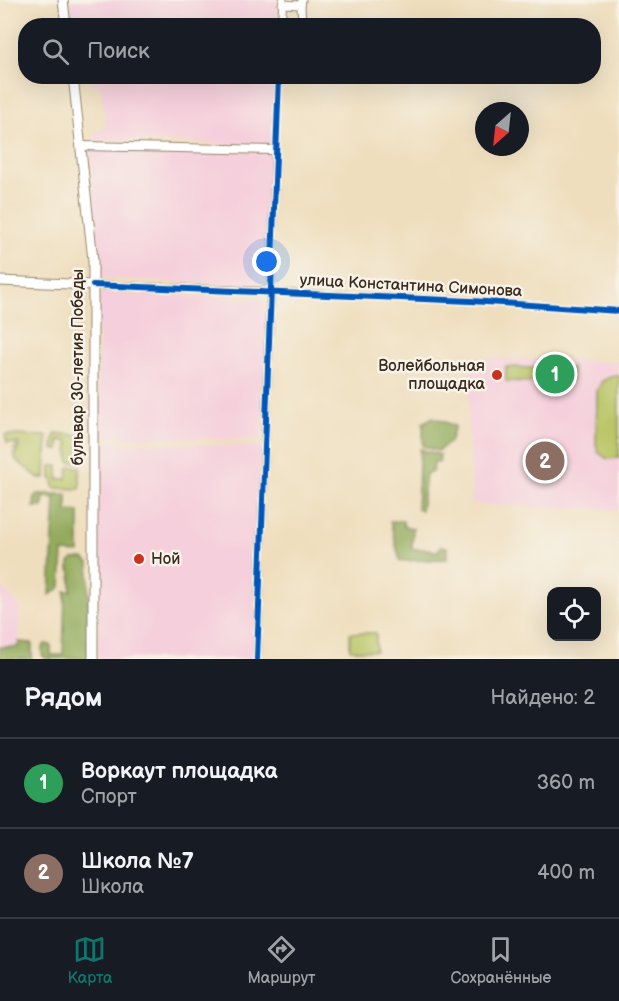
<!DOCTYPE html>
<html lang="ru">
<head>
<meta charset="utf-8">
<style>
  :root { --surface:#171b24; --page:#20242c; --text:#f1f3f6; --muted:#9ea1a6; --line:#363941; --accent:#0f766e }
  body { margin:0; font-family:"Balsamiq Sans",sans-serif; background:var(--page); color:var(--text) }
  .controls { position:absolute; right:18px; bottom:18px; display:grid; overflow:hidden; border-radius:12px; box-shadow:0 6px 24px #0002 }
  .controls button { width:54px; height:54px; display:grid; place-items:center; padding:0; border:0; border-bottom:2px solid var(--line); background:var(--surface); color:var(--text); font:30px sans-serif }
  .compass { position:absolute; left:475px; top:102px; width:54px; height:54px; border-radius:50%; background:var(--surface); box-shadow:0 6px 24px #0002; rotate:207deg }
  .you { position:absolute; left:267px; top:262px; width:21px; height:21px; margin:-15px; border:4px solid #fff; border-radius:50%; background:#1a73e8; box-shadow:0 0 0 9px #1a73e833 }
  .badge { display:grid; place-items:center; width:39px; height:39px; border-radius:50%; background:var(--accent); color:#fff; font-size:20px; font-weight:700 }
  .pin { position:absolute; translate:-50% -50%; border:3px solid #fff; box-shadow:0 2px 6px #0006 }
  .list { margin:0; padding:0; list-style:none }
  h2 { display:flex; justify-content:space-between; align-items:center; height:78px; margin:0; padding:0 24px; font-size:26px }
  h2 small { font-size:20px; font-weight:400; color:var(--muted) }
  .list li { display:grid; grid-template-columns:39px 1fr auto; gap:18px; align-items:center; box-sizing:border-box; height:90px; padding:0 24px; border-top:2px solid var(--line) }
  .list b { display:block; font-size:22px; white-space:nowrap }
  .list p { margin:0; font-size:20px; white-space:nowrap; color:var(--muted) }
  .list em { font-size:20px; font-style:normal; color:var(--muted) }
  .icon { flex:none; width:33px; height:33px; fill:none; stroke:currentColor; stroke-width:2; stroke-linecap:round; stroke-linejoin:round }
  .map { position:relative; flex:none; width:619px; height:659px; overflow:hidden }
  .search { position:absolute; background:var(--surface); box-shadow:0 6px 24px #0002; left:18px; right:18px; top:18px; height:66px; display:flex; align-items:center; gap:15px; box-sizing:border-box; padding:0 21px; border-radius:24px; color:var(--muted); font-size:22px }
  .sheet { height:258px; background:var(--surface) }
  nav { display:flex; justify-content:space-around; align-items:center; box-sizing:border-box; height:84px; border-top:2px solid var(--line); background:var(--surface); font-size:16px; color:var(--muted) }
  nav a { display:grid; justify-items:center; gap:3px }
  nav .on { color:var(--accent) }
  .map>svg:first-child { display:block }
  .built { fill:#f5cfdb }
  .green { fill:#bac668; stroke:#7a7843; stroke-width:1.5 }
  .forest { fill:#93ab5c; stroke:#676a3d; stroke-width:1.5 }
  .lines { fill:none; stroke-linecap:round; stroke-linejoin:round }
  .minor-casing { stroke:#95846e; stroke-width:9 }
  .tertiary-casing { stroke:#95846e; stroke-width:10 }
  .secondary-casing { stroke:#95846e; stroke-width:11 }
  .minor { stroke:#fff; stroke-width:7 }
  .tertiary { stroke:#fff; stroke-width:8 }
  .secondary { stroke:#fff; stroke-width:9 }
  .cycleway-casing { stroke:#f7f3e8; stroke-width:10 }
  .cycleway { stroke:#0057b8; stroke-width:6 }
  .poi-dot { fill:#c8321e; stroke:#f7f3e8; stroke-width:2 }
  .labels { text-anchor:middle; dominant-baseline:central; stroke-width:5; stroke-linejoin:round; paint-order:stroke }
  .street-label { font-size:16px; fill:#3b2a1e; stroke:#f7f3e8 }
  .poi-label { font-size:16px; fill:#3b2a1e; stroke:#f7f3e8; text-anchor:end }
</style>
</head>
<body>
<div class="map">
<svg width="619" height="659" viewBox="0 0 619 659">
  <rect width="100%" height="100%" fill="#f7f3e8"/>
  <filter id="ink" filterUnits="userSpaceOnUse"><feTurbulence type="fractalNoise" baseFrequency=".0167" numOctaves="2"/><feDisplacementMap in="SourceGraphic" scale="12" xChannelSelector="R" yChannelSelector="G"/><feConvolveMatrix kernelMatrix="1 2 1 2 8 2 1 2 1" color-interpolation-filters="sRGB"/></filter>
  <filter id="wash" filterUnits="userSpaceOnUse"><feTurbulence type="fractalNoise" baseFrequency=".008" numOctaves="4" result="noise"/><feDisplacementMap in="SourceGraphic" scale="24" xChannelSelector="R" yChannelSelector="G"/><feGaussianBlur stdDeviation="1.35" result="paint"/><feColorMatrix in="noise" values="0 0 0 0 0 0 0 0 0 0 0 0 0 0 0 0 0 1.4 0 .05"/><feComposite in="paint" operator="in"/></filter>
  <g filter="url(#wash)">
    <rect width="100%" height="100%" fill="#efdebd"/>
    <!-- built -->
    <g class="built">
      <polygon points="69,0 279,0 277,25 72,25"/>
      <polygon points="81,77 275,77 272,140 268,144 263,145 97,140 94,138 93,135 106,127 101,87"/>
      <polygon points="90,149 268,152 272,157 268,251 263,283 257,287 100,278 98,272"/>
      <polygon points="106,293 258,299 264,302 267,308 262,439 151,438 102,437 98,435 98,298 101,293"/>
      <polygon points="471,357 619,362 619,510 472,504 468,418"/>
      <polygon points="99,442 262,446 253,659 98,659 97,444"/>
      <polygon points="0,585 20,606 19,647 0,647"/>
    </g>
    <!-- green -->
    <g class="green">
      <polygon points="506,367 536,368 535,382 506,381"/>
      <polygon points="539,367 572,368 572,380 539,379"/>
      <polygon points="615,375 619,376 619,457 612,459 606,458 598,452 596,444 597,391 602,381"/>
      <polygon points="56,434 79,435 80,462 69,462 68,441 59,440 59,450 53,449 54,437"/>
      <polygon points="5,435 47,436 45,478 39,478 16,460 14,453 17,453 17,451 14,449 18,449 19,447 14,445 18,446 19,443 7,443"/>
      <polygon points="51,466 58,466 58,479 67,479 69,467 80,467 80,489 54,488 53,479 51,478"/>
      <polygon points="350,633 376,633 376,651 350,650"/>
    </g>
    <!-- forest -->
    <g class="forest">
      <polygon points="433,417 455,426 450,442 438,451 423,446 423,423"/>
      <polygon points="420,449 440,455 439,463 434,462 433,471 426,474 421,510 417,509"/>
      <polygon points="37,494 67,494 67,511 79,512 79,553 63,552 61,587 50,595 55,498 44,497 43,507 34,507 35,496"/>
      <polygon points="390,521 403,521 404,527 413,528 412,549 429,549 437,552 441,546 447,547 447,559 400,561"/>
      <polygon points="73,559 84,559 89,563 88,658 46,659 42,655 42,648 45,644 51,645 51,655 63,655 65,591 71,591 71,572 69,570 69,563"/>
      <polygon points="19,642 32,643 32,659 0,659 0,647 18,647"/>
    </g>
  </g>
  <g filter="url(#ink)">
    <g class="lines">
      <!-- minor casing -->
      <g class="minor-casing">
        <g id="minor">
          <polyline points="282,4 301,5 302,0"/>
          <polyline points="301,5 302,26"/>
          <polyline points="281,26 283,0"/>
          <polyline points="276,150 279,76"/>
          <polyline points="271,292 471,301 619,311"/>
        </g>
      </g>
      <!-- tertiary casing -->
      <g class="tertiary-casing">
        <g id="tertiary">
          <polyline points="81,146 276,150 257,659"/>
          <polyline points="93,285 271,292"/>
        </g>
      </g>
      <!-- secondary casing -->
      <g class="secondary-casing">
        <g id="secondary">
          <polyline points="63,0 66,26"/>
          <polyline points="73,76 93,260 93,659"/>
          <polyline points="0,281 93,285"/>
        </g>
      </g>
      <!-- minor -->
      <use href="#minor" class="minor"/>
      <!-- tertiary -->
      <use href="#tertiary" class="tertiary"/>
      <!-- secondary -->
      <use href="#secondary" class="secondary"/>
      <!-- cycleway casing -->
      <g class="cycleway-casing">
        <g id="cycleway">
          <polyline points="93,285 471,301 619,311"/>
          <polyline points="257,659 279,76"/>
        </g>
      </g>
      <!-- cycleway -->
      <use href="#cycleway" class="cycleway"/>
    </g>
  </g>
  <!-- markers -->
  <g class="poi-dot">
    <circle cx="497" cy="375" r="6"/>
    <circle cx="139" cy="559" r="6"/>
  </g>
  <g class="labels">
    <!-- street labels -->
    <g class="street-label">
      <text transform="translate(411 286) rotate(3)">улица Константина Симонова</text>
      <text transform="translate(78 367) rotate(-90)">бульвар 30-летия Победы</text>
    </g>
    <!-- poi labels -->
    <g class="poi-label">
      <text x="485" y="366">Волейбольная<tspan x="485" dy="18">площадка</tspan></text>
      <text x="151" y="559" text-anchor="start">Ной</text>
    </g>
  </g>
</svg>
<div class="controls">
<button><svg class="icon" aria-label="locate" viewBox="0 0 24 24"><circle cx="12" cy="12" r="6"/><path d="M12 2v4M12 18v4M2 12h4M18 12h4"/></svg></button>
</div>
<svg class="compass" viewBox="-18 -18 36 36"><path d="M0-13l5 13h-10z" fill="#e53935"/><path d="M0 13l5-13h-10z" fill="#9ea1a6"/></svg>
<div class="you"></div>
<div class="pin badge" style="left:555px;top:374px;background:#2e9e5b">1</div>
<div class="pin badge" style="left:545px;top:461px;background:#8d6e63">2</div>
<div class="search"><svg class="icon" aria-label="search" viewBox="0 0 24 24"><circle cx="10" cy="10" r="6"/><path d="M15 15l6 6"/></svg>Поиск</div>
</div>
<section class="sheet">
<h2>Рядом<small>Найдено: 2</small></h2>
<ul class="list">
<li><span class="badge" style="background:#2e9e5b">1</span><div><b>Воркаут площадка</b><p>Спорт</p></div><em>360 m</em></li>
<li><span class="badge" style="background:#8d6e63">2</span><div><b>Школа №7</b><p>Школа</p></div><em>400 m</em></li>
</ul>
</section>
<nav>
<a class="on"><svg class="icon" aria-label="map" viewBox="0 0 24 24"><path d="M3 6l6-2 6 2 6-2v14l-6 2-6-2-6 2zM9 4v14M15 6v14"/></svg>Карта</a>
<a><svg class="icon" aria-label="directions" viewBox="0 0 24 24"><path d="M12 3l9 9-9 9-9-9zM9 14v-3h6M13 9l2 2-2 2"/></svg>Маршрут</a>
<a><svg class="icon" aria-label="saved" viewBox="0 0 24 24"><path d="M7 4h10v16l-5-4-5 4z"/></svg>Сохранённые</a>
</nav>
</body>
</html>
